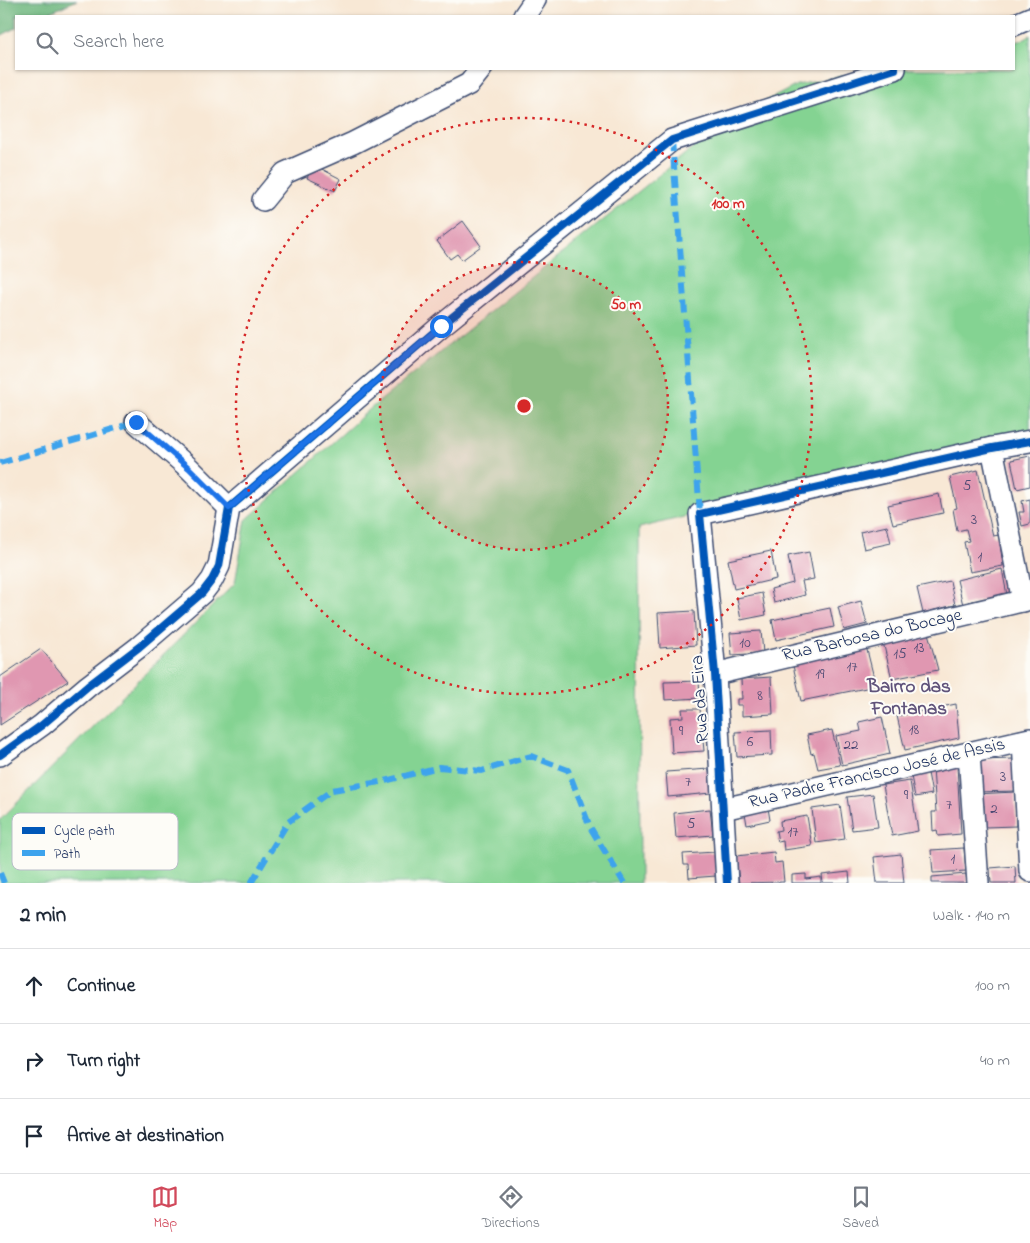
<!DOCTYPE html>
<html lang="en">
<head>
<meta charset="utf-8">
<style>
  :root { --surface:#fff; --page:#f2f2f3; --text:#1f2937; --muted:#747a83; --line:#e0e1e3; --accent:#d1495b }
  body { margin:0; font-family:"Indie Flower",sans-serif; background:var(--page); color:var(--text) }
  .stop { position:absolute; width:15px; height:15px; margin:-11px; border:4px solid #1a73e8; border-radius:50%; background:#fff }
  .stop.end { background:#1a73e8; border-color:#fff; box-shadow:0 1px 5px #0008 }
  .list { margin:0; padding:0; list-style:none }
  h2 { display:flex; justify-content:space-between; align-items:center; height:65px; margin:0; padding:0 20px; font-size:21px }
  h2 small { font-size:16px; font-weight:400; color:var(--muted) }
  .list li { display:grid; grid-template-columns:32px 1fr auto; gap:15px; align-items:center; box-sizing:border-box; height:75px; padding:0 20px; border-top:1px solid var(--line) }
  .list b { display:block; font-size:19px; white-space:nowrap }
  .list em { font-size:16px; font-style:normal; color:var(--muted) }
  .icon { flex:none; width:28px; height:28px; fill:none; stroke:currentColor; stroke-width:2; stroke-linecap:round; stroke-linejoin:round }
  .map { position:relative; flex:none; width:1030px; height:883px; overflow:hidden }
  .search { position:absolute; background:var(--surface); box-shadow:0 1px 4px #0004; left:15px; right:15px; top:15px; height:55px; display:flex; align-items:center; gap:12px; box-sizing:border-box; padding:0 18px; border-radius:0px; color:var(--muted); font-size:19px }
  .sheet { height:290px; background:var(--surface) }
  nav { display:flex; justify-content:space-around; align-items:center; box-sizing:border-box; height:70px; border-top:1px solid var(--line); background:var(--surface); font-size:14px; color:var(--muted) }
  nav a { display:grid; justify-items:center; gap:2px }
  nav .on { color:var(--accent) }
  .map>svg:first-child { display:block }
  .green { fill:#84d392; stroke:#508178 }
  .forest { fill:#6bb57c; stroke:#43726d }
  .building { fill:#e097b1 }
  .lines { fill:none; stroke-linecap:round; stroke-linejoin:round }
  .minor-casing { stroke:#3c4b70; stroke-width:24 }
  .minor { stroke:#fff; stroke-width:21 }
  .quiet { stroke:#3da3ed; stroke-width:6; stroke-dasharray:12 6; stroke-linecap:butt }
  .cycleway-casing { stroke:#fdfcf7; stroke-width:11 }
  .cycleway { stroke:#0057b8; stroke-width:8 }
  .route { stroke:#1a73e8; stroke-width:6 }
  .ring { fill:none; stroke:#d62828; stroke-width:2.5; stroke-dasharray:2.5 5 }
  .labels { text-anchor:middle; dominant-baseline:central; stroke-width:4; stroke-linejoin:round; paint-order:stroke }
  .number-label { font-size:15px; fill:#4c4973 }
  .street-label { font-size:18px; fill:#1b2f5e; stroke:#fdfcf7 }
  .neighbourhood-label { font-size:19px; font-weight:bold; fill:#60537b; stroke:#fdfcf7 }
  .key { fill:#fdfcf7; stroke:#b9bec9; stroke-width:1 }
  .key-label { font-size:14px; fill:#1b2f5e }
  .centre { fill:#d62828; stroke:#fdfcf7; stroke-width:2.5 }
  .ring-label { font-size:15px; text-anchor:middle; font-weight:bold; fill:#d62828; stroke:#fdfcf7; stroke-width:4; stroke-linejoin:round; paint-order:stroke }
</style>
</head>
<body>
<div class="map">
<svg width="1030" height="883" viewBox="0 0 1030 883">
  <rect width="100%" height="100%" fill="#fdfcf7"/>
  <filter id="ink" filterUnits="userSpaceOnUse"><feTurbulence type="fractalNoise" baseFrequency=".02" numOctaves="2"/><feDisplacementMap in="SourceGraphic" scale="10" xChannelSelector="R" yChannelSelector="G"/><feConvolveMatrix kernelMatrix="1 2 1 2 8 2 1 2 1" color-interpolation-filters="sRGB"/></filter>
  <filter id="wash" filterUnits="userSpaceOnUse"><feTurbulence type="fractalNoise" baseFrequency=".0096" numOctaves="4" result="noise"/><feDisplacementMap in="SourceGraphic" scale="20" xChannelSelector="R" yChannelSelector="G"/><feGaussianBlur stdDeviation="1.12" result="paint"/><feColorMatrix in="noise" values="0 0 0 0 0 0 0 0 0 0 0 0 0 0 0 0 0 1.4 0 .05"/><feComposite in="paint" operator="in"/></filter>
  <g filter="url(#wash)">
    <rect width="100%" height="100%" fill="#f8e8d5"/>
    <!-- green -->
    <polygon class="green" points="1030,35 1030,432 639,528 640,883 0,883 0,820 235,583 246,520 370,409 722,124 797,85 877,69 1014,69 1014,42 1020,41"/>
    <!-- forest -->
    <polygon class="forest" points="0,0 77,0 42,16 16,16 16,28 0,36"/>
    <g id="blocks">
      <!-- building -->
      <g class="building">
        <polygon points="314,165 341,179 335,191 307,178"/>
        <polygon points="463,221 481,246 462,260 457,254 450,259 437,241"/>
        <polygon points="1030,456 1030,486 1017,489 1011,460"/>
        <polygon points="978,470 993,536 999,535 1003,566 970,572 964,542 969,541 966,529 957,531 953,509 957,508 950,477"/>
        <polygon points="939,494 943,513 893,524 888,505"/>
        <polygon points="1030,499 1030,524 1022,526 1019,512 1024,512 1022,501"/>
        <polygon points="887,526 891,543 864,549 860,532"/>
        <polygon points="771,551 776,579 734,589 728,560"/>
        <polygon points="809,552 814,579 802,581 805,595 774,603 771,589 793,583 788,556"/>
        <polygon points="1002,569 1007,595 963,605 957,580"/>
        <polygon points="950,581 955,605 923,613 917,588"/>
        <polygon points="762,593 766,615 741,620 737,598"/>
        <polygon points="861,601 867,624 844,630 838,607"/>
        <polygon points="830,608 834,627 776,640 772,620"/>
        <polygon points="694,611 696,645 660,648 658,613"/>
        <polygon points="761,631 763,653 732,655 730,633"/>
        <polygon points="928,633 938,670 892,679 883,642"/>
        <polygon points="866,646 876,686 801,701 792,661"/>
        <polygon points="41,649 68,681 0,725 0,677"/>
        <polygon points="771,677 773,714 742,716 742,705 737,705 737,699 742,699 741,679"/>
        <polygon points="699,681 700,698 665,700 664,682"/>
        <polygon points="956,704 959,738 905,750 897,716"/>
        <polygon points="682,709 700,709 704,751 672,753 670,718 683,717"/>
        <polygon points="882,717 890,754 842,765 836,736 861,731 859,722"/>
        <polygon points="771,730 772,755 737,757 735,732"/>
        <polygon points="832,730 840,765 818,769 814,753 811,754 807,735"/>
        <polygon points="1014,759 1015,791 976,792 980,760"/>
        <polygon points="957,766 961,834 938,836 937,830 933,831 932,812 936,812 933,768"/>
        <polygon points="709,769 711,793 668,797 666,772"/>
        <polygon points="928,773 932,794 915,797 911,776"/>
        <polygon points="910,781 918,831 892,836 883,785"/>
        <polygon points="1015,792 1016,826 985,827 984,805 976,805 976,794"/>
        <polygon points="873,794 878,827 852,830 847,797"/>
        <polygon points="840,805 845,839 816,843 812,809"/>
        <polygon points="768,808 770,820 747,825 745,813"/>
        <polygon points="710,809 713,835 676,838 674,813"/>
        <polygon points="807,816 812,846 784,850 783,841 778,842 776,831 781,830 780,821"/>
        <polygon points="964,848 966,871 933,873 931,850"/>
        <polygon points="715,852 716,876 689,878 688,865 684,865 683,854"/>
        <polygon points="774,852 775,863 782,862 784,882 739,883 736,856"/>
        <polygon points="901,854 904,883 877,883 874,857"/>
        <polygon points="1015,866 1016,883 991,883 990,868"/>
        <polygon points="849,872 850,883 823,883 822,875"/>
        <polygon points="806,874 806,879 821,877 821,883 792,883 792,875"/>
        <polygon points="966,874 967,883 932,883 932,877"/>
      </g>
    </g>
  </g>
  <g filter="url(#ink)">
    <use href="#blocks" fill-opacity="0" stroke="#3c4b70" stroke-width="1"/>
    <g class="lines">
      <!-- minor casing -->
      <g class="minor-casing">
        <g id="minor">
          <polyline points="524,16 535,0"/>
          <polyline points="1014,25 1030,18"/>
          <polyline points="263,200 285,173 353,143 469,84 481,69"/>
          <polyline points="136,422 189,468 229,508"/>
          <polyline points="992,448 1023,601"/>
          <polyline points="715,674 1030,599"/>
          <polyline points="1023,741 1030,871"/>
          <polyline points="969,754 978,883"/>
          <polyline points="0,755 42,725 88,686 139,647 202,593 212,580 219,566 229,508 441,326 672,140 895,69"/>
          <polyline points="723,809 1030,739"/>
          <polyline points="727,883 715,674 700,514 992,448 1030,441"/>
        </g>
      </g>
      <!-- minor -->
      <use href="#minor" class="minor"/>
      <!-- quiet -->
      <g class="quiet">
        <polyline points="672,140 700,514"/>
        <polyline points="0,463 136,422"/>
        <polyline points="0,873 4,883"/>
        <polyline points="251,883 288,822 332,790 385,781 439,767 482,771 531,756 568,770 590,827 624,883"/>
      </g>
      <!-- cycleway casing -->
      <g class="cycleway-casing">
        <g id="cycleway">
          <polyline points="0,755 42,725 88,686 139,647 202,593 212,580 219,566 229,508 441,326 672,140 895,69"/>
          <polyline points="727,883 715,674 700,514 992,448 1030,441"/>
        </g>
      </g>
      <!-- cycleway -->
      <use href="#cycleway" class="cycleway"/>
    </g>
  </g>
  <g class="lines" filter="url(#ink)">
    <!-- route -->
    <polyline class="route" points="136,422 189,468 229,508 441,326"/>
  </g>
  <!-- distance rings -->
  <circle cx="524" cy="406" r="144" fill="#d62828" fill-opacity=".12"/>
  <g class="ring">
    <circle cx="524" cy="406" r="144"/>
    <circle cx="524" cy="406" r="288"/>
  </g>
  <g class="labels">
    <!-- number labels -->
    <g class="number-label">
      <text x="967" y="486">5</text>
      <text x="974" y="520">3</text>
      <text x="980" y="557">1</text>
      <text x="745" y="643">10</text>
      <text x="919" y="648">13</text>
      <text x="900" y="654">15</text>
      <text x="852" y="667">17</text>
      <text x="820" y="674">19</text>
      <text x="760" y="696">8</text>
      <text x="914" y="730">18</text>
      <text x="681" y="731">9</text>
      <text x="750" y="742">6</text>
      <text x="851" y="745">22</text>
      <text x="1003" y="777">3</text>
      <text x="688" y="782">7</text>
      <text x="906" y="795">9</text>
      <text x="949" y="805">7</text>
      <text x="994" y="809">2</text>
      <text x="691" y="824">5</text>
      <text x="793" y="832">17</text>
      <text x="953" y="859">1</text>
    </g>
    <!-- street labels -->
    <g class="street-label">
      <text transform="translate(872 636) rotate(-13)">Rua Barbosa do Bocage</text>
      <text transform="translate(701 699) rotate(-94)">Rua da Eira</text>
      <text transform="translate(877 774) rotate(-13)">Rua Padre Francisco José de Assis</text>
    </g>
    <!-- neighbourhood labels -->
    <g class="neighbourhood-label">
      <text x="909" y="687">Bairro das<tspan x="909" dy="22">Fontanas</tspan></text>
    </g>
  </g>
  <!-- legend -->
  <rect x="12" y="813" width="166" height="57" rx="8" class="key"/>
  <rect x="22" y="827" width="23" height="7" fill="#0057b8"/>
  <rect x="22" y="850" width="23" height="6" fill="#3da3ed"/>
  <g class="key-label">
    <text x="54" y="835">Cycle path</text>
    <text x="54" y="858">Path</text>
  </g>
  <circle cx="524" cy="406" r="8" class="centre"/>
  <g class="ring-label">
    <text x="728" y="208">100 m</text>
    <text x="626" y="309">50 m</text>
  </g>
</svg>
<div class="stop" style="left:441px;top:326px"></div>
<div class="stop end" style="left:136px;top:422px"></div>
<div class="search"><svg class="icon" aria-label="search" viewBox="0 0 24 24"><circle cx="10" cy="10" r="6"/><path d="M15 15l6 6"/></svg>Search here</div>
</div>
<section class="sheet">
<h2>2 min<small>Walk · 140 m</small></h2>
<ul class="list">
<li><svg class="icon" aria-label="ahead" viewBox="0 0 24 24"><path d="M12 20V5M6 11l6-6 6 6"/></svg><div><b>Continue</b></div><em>100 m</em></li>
<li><svg class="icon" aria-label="right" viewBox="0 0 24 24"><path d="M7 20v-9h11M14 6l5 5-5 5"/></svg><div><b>Turn right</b></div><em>40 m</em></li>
<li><svg class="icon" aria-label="arrive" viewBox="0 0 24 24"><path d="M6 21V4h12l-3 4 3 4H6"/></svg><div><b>Arrive at destination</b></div></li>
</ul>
</section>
<nav>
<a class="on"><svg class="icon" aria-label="map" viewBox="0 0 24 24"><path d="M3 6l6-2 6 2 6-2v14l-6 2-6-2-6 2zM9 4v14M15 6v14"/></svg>Map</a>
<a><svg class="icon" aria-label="directions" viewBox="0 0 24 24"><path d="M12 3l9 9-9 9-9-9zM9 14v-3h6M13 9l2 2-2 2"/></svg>Directions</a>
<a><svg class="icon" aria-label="saved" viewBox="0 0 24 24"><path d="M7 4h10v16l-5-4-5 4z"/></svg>Saved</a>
</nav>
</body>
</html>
